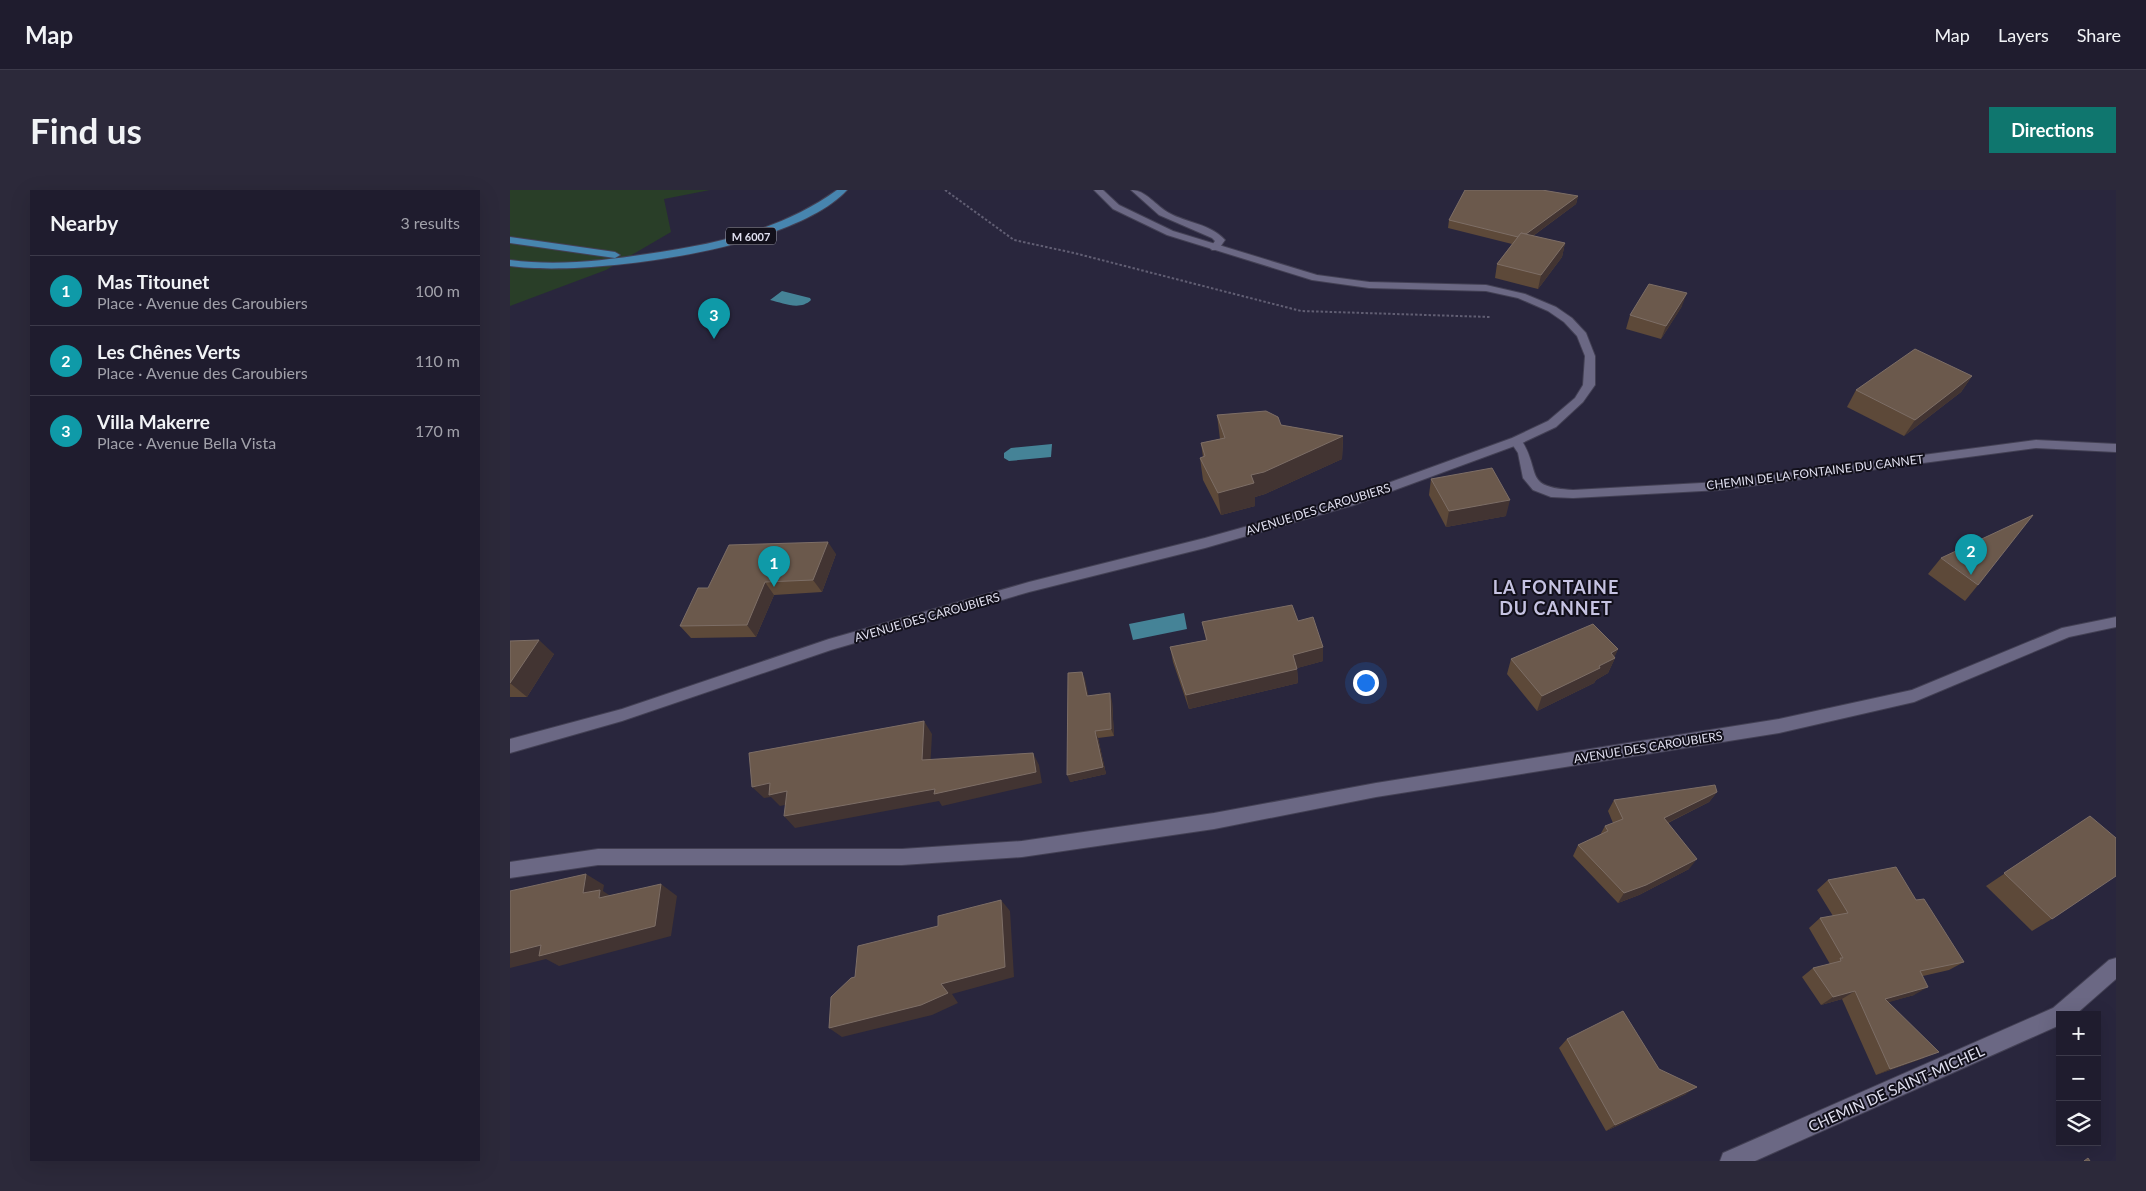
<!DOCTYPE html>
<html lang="en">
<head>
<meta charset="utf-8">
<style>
  :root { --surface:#1f1c2e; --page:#2c293a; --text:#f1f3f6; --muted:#a1a1aa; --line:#3c3a4a; --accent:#0f766e }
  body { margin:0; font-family:Lato,sans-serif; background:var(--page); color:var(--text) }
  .controls { position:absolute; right:15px; bottom:15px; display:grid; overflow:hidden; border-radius:0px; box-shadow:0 5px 20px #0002 }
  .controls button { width:45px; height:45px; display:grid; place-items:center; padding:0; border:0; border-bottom:1px solid var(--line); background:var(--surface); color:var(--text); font:25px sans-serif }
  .you { position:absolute; left:855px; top:492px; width:18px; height:18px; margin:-12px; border:4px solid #fff; border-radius:50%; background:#1a73e8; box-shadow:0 0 0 8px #1a73e833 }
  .badge { display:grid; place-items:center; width:32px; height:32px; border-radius:50%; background:var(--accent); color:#fff; font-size:16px; font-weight:700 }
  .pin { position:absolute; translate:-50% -41px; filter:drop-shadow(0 1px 2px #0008) }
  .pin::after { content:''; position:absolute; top:26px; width:18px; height:15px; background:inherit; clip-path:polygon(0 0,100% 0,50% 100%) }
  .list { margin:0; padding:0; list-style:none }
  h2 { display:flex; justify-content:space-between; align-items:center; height:65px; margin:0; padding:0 20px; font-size:21px }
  h2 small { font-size:16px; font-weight:400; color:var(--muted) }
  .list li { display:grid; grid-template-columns:32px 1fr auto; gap:15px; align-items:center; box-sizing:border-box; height:70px; padding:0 20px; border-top:1px solid var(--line) }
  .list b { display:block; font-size:19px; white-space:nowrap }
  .list p { margin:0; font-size:16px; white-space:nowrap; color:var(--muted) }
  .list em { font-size:16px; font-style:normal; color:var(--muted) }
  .icon { flex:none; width:28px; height:28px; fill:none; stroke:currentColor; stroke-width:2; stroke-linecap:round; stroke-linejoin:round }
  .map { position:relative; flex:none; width:1606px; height:971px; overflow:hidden; border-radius:0px }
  header { display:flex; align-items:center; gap:30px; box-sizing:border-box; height:70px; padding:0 25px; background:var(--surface); border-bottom:1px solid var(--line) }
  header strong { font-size:24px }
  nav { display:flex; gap:28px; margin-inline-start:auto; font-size:18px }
  .intro { display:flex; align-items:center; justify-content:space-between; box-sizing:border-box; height:120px; padding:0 30px }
  h1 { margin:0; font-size:35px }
  .button { padding:12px 22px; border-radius:0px; background:var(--accent); color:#fff; font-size:18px; font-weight:700 }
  main { display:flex; gap:30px; padding:0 30px }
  aside { flex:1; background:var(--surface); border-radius:0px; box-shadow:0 5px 20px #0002 }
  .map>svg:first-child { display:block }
  .green { fill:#293e28 }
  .water { fill:#458397 }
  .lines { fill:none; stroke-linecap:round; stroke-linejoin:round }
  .lane-casing { stroke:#434054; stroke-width:2 }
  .street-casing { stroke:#434054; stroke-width:2 }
  .secondary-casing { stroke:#434054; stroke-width:2 }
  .primary-casing { stroke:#434054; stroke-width:2 }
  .path { stroke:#615e73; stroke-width:2; stroke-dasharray:2.5 2; stroke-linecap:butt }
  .lane { fill:#6b6884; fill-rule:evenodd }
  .street { fill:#6b6884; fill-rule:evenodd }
  .secondary { fill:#6b6884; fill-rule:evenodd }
  .primary { fill:#4785af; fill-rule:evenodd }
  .wall { fill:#5d4939 }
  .shaded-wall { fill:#423432 }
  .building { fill:#6b594c; stroke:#7d6e66 }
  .labels { text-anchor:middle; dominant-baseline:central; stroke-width:4; stroke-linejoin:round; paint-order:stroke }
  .shield { fill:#12101b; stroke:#a2a1af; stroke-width:1 }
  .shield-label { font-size:11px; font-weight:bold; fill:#e0dfef }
  .street-label { font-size:12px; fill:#e0dfef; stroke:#12101b }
  .near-street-label { font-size:15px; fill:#e0dfef; stroke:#12101b }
  .district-label { font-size:18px; font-weight:bold; letter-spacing:1px; fill:#c6c3e2; stroke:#12101b }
</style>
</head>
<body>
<header>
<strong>Map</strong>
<nav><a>Map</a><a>Layers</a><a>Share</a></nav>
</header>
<div class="intro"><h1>Find us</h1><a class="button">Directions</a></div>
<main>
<aside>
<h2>Nearby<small>3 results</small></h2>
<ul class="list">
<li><span class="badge" style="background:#0f9aa8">1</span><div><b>Mas Titounet</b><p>Place · Avenue des Caroubiers</p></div><em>100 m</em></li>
<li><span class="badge" style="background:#0f9aa8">2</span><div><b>Les Chênes Verts</b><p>Place · Avenue des Caroubiers</p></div><em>110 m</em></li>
<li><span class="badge" style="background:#0f9aa8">3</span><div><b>Villa Makerre</b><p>Place · Avenue Bella Vista</p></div><em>170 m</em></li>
</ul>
</aside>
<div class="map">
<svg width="1606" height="971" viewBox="0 0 1606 971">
  <rect width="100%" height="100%" fill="#29263d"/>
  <!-- green -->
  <polygon class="green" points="0,0 200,0 154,9 161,42 96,80 0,116"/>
  <!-- water -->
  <g class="water">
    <path d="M272,101L300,108L301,110C290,121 273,113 260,110Z"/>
    <polygon points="542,254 541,267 499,271 494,268 494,263 501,258"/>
    <polygon points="674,423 677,439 623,450 619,434"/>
  </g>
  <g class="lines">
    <!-- lane casing -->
    <g class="lane-casing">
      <path id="lane" d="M621,0C636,0 646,16 659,23C677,33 701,34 715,50L708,60H702L700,58L705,51L702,48L649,25Z"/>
    </g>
    <!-- street casing -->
    <g class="street-casing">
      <g id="street">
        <path d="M1006,247L1010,248C1033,282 1011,297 1063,300L1210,292L1526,250L1606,254V262L1526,258L1210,300L1063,308L1041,307L1023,300L1013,288L1008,263L1000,251Z"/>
        <polygon points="1606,768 1606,789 1565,825 1550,825 1550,835 1245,971 1210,971 1213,963 1543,818 1599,770"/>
      </g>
    </g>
    <!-- secondary casing -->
    <g class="secondary-casing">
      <g id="secondary">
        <polygon points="584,0 593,0 609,15 663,41 807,85 859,92 976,95 1015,104 1046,117 1062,128 1076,143 1085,166 1085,195 1073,212 1046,237 1010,254 844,315 695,358 519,402 321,460 112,531 0,563 0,549 112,519 319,449 519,392 695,348 834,309 1002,248 1038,231 1065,208 1073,195 1075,166 1067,146 1054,132 1038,121 1008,108 976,101 859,98 802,90 657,45 603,19"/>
        <polygon points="1606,427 1606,437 1559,447 1404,512 1269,543 866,607 704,639 512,667 392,675 88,675 0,688 0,672 88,659 392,659 512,651 704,623 866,593 1269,529 1402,500 1552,438"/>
      </g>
    </g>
    <!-- primary casing -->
    <g class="primary-casing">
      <g id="primary">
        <path d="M327,0H337C282,60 78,87 0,76V70C46,76 91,71 137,64C205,54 270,41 327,0Z"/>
        <polygon points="0,47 105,62 110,65 105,68 0,53"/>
      </g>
    </g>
    <!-- path -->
    <polyline class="path" points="435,0 504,50 564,63 791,121 980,127"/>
    <!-- lane -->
    <use href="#lane" class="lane"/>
    <!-- street -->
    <use href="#street" class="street"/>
    <!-- secondary -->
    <use href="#secondary" class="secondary"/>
    <!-- primary -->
    <use href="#primary" class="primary"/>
  </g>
  <!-- wall -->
  <g class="wall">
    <polygon points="1068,6 1066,14 1023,46 1055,53 1052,67 1028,99 985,88 987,74 1002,54 938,38 939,30"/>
    <polygon points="1172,116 1151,149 1116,139 1120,125"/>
    <polygon points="1462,186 1451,202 1394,246 1337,217 1346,200"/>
    <polygon points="707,225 771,235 833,246 832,269 755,304 745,307 745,316 711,325 693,290 690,268 693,267 691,253 710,249"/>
    <polygon points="921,289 996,326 936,337 919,305"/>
    <polygon points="326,364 312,402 264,405 246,447 181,448 170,436 198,398"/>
    <polygon points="1431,368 1468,395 1455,411 1418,384"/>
    <polygon points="788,431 813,457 813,471 787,478 788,493 679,519 663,472 660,457 696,450 692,432"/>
    <polygon points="0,451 44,464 17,507 0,507"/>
    <polygon points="1108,459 1104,467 1105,468 1098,483 1086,490 1084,493 1027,521 997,484 1001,469"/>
    <polygon points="572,482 578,506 602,511 604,546 588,548 596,584 560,592"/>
    <polygon points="1207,602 1199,612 1158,633 1179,679 1129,705 1108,713 1063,666 1068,655 1090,645 1095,636 1103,633 1098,621 1104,610"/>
    <polygon points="1580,626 1542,729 1522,741 1476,696"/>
    <polygon points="1318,690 1406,710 1454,772 1439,780 1413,786 1404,805 1378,812 1414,868 1366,885 1332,809 1311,815 1292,787 1303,778 1320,774 1299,738 1310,728 1323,726 1307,700"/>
    <polygon points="1057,849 1176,904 1096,941 1049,858"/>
  </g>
  <!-- shaded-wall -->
  <g class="shaded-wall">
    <polygon points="1068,6 1066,14 1009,56 1011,48"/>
    <polygon points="1055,53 1052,67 1028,99 1031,85"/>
    <polygon points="1177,103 1172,116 1151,149 1156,136"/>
    <polygon points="1462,186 1451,202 1394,246 1405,230"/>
    <polygon points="833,246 832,269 755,304 745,307 745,316 711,325 708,303 741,285"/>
    <polygon points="1000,310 996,326 936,337 939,321"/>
    <polygon points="318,352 326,364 312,402 303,390"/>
    <polygon points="255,392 264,405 246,447 237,435"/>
    <polygon points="29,450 44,464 17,507 0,493"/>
    <polygon points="813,457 813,471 784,479 783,465"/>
    <polygon points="1108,459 1104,468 1105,468 1098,483 1086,490 1084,493 1027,521 1032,506 1089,476 1101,463"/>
    <polygon points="787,479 788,493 679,519 676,505"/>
    <polygon points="572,482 575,489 580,513 577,506"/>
    <polygon points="600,503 602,511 604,546 601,539"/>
    <polygon points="414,531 422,544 420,582 412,570"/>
    <polygon points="585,541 588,548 596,584 560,592 557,585"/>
    <polygon points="523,563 529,575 532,593 432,616 429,611 285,638 274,626"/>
    <polygon points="260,593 277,601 288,612 270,616 261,607 254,608 242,597"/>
    <polygon points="1207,602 1199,612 1147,638 1154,628"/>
    <polygon points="1187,669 1179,679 1129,705 1108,713 1114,703"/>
    <polygon points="76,684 94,695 93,701 108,711 107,719 73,703"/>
    <polygon points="151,694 167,706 161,746 49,776 36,769 0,778 0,763"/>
    <polygon points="491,710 500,721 504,787 442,804 448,813 422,825 332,847 319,838 431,794"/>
    <polygon points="1418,797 1404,805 1362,817 1375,809"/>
    <polygon points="1345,801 1332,809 1311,815 1323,807"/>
    <polygon points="1429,862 1414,868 1366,885 1380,879"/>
    <polygon points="1187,897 1176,904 1096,941 1105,935"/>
  </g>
  <!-- building -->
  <g class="building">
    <polygon points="955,0 1032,0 1068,6 1016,44 1011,43 1008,47 939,30"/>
    <polygon points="1011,43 1055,53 1031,85 987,74"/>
    <polygon points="1139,94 1177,103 1156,136 1120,125"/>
    <polygon points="1405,159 1462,186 1405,230 1346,200"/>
    <polygon points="756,221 768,227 771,235 833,246 754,282 741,285 744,293 708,303 690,268 695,266 691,253 715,248 707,225"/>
    <polygon points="982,278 1000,310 939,321 921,289"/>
    <polygon points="1523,325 1468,395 1431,368"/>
    <polygon points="318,352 303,390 255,392 237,435 170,436 188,398 198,398 219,355"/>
    <polygon points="782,415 788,431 803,427 813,457 783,465 787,479 676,505 660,457 697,450 692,432"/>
    <polygon points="1083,434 1108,459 1101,463 1105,468 1089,476 1090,478 1032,506 1001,469"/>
    <polygon points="29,450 0,493 0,451"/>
    <polygon points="572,482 577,506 600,503 601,539 585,541 593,577 557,585 558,483"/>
    <polygon points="414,531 412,570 523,563 526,582 424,604 425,599 274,626 277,601 259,605 260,593 242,597 239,563"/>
    <polygon points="1205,595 1207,602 1154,628 1187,669 1136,695 1114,703 1068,655 1098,641 1095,636 1113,629 1104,610"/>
    <polygon points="1580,626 1606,648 1606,686 1542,729 1494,683"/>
    <polygon points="1386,677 1406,710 1414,709 1454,772 1410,781 1418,797 1375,809 1429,862 1380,879 1345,801 1323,807 1303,778 1331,771 1330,768 1333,768 1310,728 1338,723 1318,690"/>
    <polygon points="76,684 73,703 90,700 89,708 151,694 145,736 29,766 31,755 0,763 0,701"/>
    <polygon points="491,710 495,777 431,794 438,803 411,815 319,838 321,807 341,788 345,787 348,756 428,736 428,726"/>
    <polygon points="1113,821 1149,879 1187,897 1105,935 1057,849"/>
    <polygon points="1578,968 1580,971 1574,971"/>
  </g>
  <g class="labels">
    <!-- shield labels -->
    <rect class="shield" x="216" y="37.5" width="50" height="17" rx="4"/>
    <g class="shield-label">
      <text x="241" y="46">M 6007</text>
    </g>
    <!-- street labels -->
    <g class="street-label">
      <text transform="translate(1305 282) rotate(-7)">CHEMIN DE LA FONTAINE DU CANNET</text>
      <text transform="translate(808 319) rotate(-17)">AVENUE DES CAROUBIERS</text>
      <text transform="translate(417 427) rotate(-16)">AVENUE DES CAROUBIERS</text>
      <text transform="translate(1138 557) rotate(-9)">AVENUE DES CAROUBIERS</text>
    </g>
    <!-- near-street labels -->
    <g class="near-street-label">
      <text transform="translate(1386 898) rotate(-24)">CHEMIN DE SAINT-MICHEL</text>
    </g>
    <!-- district labels -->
    <g class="district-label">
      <text x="1046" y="397">LA FONTAINE<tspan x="1046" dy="21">DU CANNET</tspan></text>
    </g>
  </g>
</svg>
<div class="controls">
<button>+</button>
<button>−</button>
<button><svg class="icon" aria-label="layers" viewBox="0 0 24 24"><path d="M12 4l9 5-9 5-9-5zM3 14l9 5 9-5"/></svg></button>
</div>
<div class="you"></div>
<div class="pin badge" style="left:264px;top:397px;background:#0f9aa8">1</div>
<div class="pin badge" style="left:1461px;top:385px;background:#0f9aa8">2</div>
<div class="pin badge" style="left:204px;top:149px;background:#0f9aa8">3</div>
</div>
</main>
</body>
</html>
